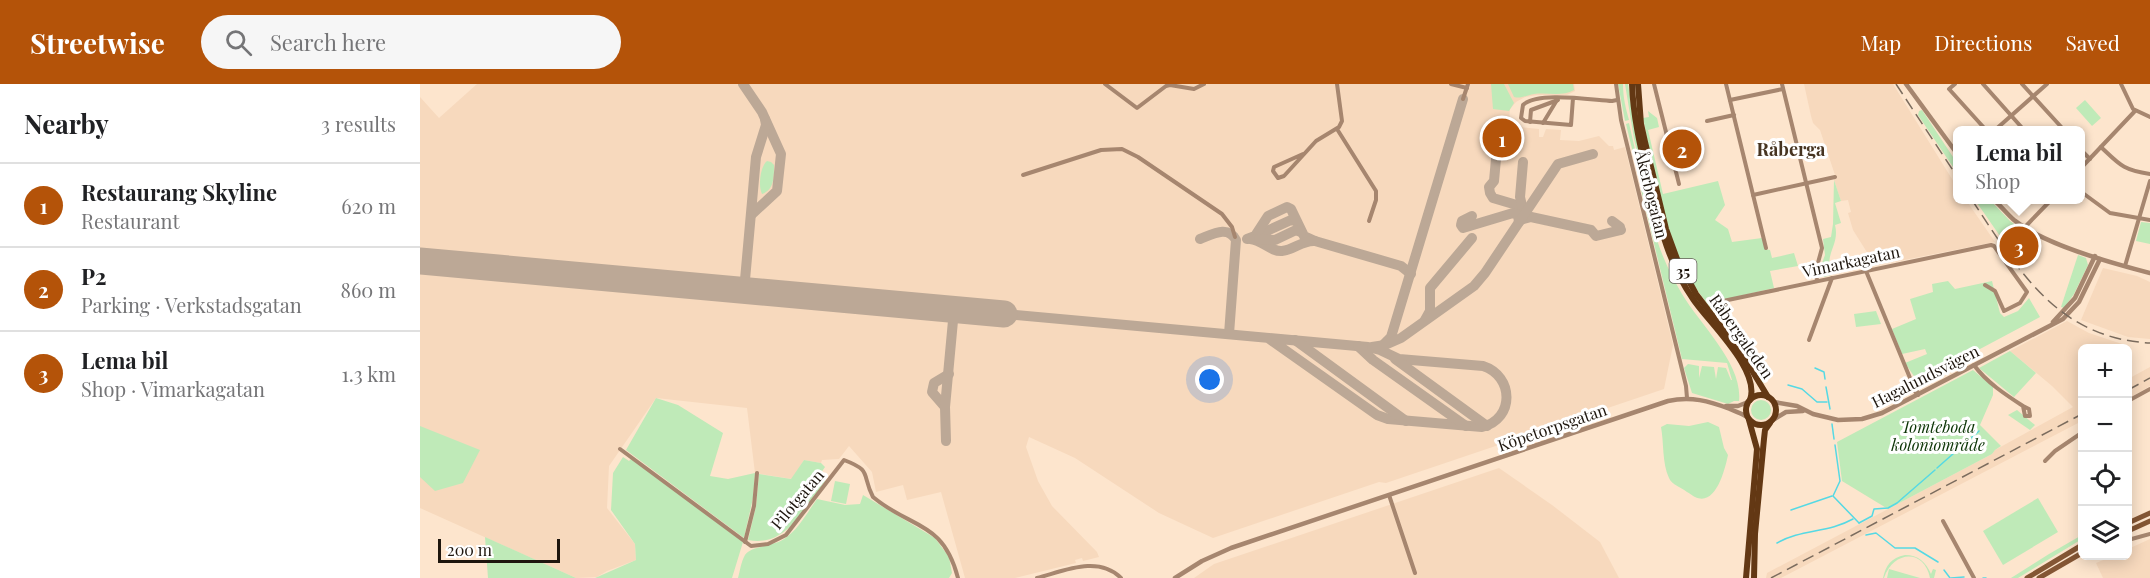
<!DOCTYPE html>
<html lang="en">
<head>
<meta charset="utf-8">
<style>
  :root { --surface:#fff; --page:#f6f6f6; --text:#202124; --muted:#757577; --line:#e0e0e0; --accent:#b45309 }
  body { margin:0; font-family:"Playfair Display",serif; background:var(--page); color:var(--text) }
  .controls { position:absolute; right:18px; bottom:18px; display:grid; overflow:hidden; border-radius:9px; box-shadow:0 3px 15px #0003 }
  .controls button { width:54px; height:54px; display:grid; place-items:center; padding:0; border:0; border-bottom:2px solid var(--line); background:var(--surface); color:var(--text); font:30px sans-serif }
  .scale { position:absolute; left:18px; bottom:15px; width:122px; box-sizing:border-box; padding-left:6px; border:3px solid #1e160e; border-top:0; font-size:16px; line-height:21px; white-space:nowrap; color:#1e160e; -webkit-text-stroke:4px #fff; paint-order:stroke }
  .you { position:absolute; left:790px; top:296px; width:21px; height:21px; margin:-15px; border:4px solid #fff; border-radius:50%; background:#1a73e8; box-shadow:0 0 0 9px #1a73e833 }
  .badge { display:grid; place-items:center; width:39px; height:39px; border-radius:50%; background:var(--accent); color:#fff; font-size:20px; font-weight:700 }
  .pin { position:absolute; translate:-50% -50%; border:3px solid #fff; box-shadow:0 2px 6px #0006 }
  .popup { position:absolute; left:1533px; top:42px; width:132px; height:78px; box-sizing:border-box; display:grid; place-content:center; border-radius:9px; background:var(--surface); filter:drop-shadow(0 2px 4px #0005); font-size:20px; white-space:nowrap; color:var(--muted) }
  .popup b { font-size:22px; color:var(--text) }
  .popup::after { content:''; position:absolute; left:50%; top:100%; margin-left:-12px; border:12px solid transparent; border-top-color:var(--surface) }
  .list { margin:0; padding:0; list-style:none }
  h2 { display:flex; justify-content:space-between; align-items:center; height:78px; margin:0; padding:0 24px; font-size:26px }
  h2 small { font-size:20px; font-weight:400; color:var(--muted) }
  .list li { display:grid; grid-template-columns:39px 1fr auto; gap:18px; align-items:center; box-sizing:border-box; height:84px; padding:0 24px; border-top:2px solid var(--line) }
  .list b { display:block; font-size:22px; white-space:nowrap }
  .list p { margin:0; font-size:20px; white-space:nowrap; color:var(--muted) }
  .list em { font-size:20px; font-style:normal; color:var(--muted) }
  .icon { flex:none; width:33px; height:33px; fill:none; stroke:currentColor; stroke-width:2; stroke-linecap:round; stroke-linejoin:round }
  .map { position:relative; flex:none; width:1730px; height:494px; overflow:hidden }
  header { display:flex; align-items:center; gap:36px; box-sizing:border-box; height:84px; padding:0 30px; background:var(--accent); color:#fff }
  header strong { font-size:28px }
  nav { display:flex; gap:33px; margin-inline-start:auto; font-size:21px }
  .search { width:420px; height:54px; background:var(--page); display:flex; align-items:center; gap:15px; box-sizing:border-box; padding:0 21px; border-radius:33px; color:var(--muted); font-size:22px }
  main { display:flex }
  aside { flex:1; background:var(--surface) }
  .map>svg:first-child { display:block }
  .built { fill:#f7d9bd }
  .green { fill:#bfeab8 }
  .lines { fill:none; stroke-linecap:round; stroke-linejoin:round }
  .stream { stroke:#55d9e4; stroke-width:1.5 }
  .taxiway { stroke:#bca896; stroke-width:10 }
  .runway { stroke:#bca896; stroke-width:27 }
  .minor { stroke:#a6866f; stroke-width:4 }
  .tertiary { stroke:#a6866f; stroke-width:4.5 }
  .secondary { stroke:#845634; stroke-width:5 }
  .primary { stroke:#633814; stroke-width:6 }
  .rail { stroke:#7b6c5e; stroke-width:1.5; stroke-dasharray:12 6; stroke-linecap:butt }
  .labels { text-anchor:middle; dominant-baseline:central; stroke-width:6; stroke-linejoin:round; paint-order:stroke }
  .shield { fill:#fff; stroke:#625c56; stroke-width:1.5 }
  .shield-label { font-size:15px; font-weight:bold; fill:#1e160e }
  .street-label { font-size:16px; fill:#1e160e; stroke:#fff }
  .park-label { font-size:16px; font-style:italic; fill:#0a3304; stroke:#fff }
  .neighbourhood-label { font-size:18px; font-weight:bold; fill:#463421; stroke:#fff }
</style>
</head>
<body>
<header>
<strong>Streetwise</strong>
<div class="search"><svg class="icon" aria-label="search" viewBox="0 0 24 24"><circle cx="10" cy="10" r="6"/><path d="M15 15l6 6"/></svg>Search here</div>
<nav><a>Map</a><a>Directions</a><a>Saved</a></nav>
</header>
<main>
<aside>
<h2>Nearby<small>3 results</small></h2>
<ul class="list">
<li><span class="badge">1</span><div><b>Restaurang Skyline</b><p>Restaurant</p></div><em>620 m</em></li>
<li><span class="badge">2</span><div><b>P2</b><p>Parking · Verkstadsgatan</p></div><em>860 m</em></li>
<li><span class="badge">3</span><div><b>Lema bil</b><p>Shop · Vimarkagatan</p></div><em>1.3 km</em></li>
</ul>
</aside>
<div class="map">
<svg width="1730" height="494" viewBox="0 0 1730 494">
  <rect width="100%" height="100%" fill="#fde5cd"/>
  <!-- built -->
  <g class="built">
    <polygon points="57,0 1154,0 1155,7 1147,11 1117,11 1105,13 1096,18 1090,25 1089,38 1084,37 1083,42 1090,43 1090,39 1097,39 1098,43 1119,45 1119,53 1123,53 1126,45 1141,46 1140,56 1159,57 1179,52 1189,62 1193,62 1194,66 1205,63 1253,261 1244,305 966,399 959,398 793,454 739,429 655,374 609,353 606,363 618,397 632,422 677,468 679,473 663,477 662,474 655,476 656,479 595,494 545,494 521,408 487,416 483,401 456,408 452,388 429,362 419,375 402,376 401,379 384,376 372,395 335,389 327,324 236,314 189,382 187,424 215,460 216,476 187,487 177,493 156,494 0,424 0,13 19,34"/>
    <polygon points="1384,0 1473,0 1537,103 1538,116 1546,116 1575,158 1449,183 1450,173 1433,146 1428,129 1431,128 1428,116 1421,117 1414,96 1415,91 1400,46 1393,39 1391,32"/>
    <polygon points="1683,184 1717,192 1730,198 1730,255 1708,253 1661,236"/>
    <polygon points="1647,237 1669,249 1708,262 1707,264 1662,264 1662,337 1361,494 1346,494 1347,489 1572,370 1575,366 1653,323 1632,302 1590,267"/>
    <polygon points="1730,283 1730,302 1708,315 1708,295"/>
    <polygon points="1079,384 1132,421 1180,458 1199,494 774,494 794,480"/>
    <polygon points="1730,455 1730,494 1683,494 1676,479 1693,472 1708,472 1708,465"/>
  </g>
  <!-- green -->
  <g class="green">
    <polygon points="1071,0 1084,0 1094,19 1089,27 1073,25"/>
    <path d="M1088,0H1153L1154,6C1142,13 1127,8 1114,10C1107,11 1101,15 1094,13Z"/>
    <path d="M1198,0H1203C1203,14 1206,25 1209,36L1205,37Z"/>
    <polygon points="1205,0 1208,0 1215,49 1234,132 1233,133 1214,55"/>
    <polygon points="1665,16 1681,34 1672,42 1656,24"/>
    <polygon points="1502,26 1537,79 1537,89 1498,31 1499,27"/>
    <path d="M1228,27L1237,34L1239,43L1228,46L1243,110L1298,97L1305,121L1295,136L1308,145L1312,158L1342,154L1345,165L1350,166L1352,174L1374,169L1378,182L1350,187L1354,204L1289,219L1337,281L1345,297L1343,299C1334,286 1328,272 1319,260C1297,231 1273,206 1259,173C1241,132 1232,78 1223,34L1229,33Z"/>
    <polygon points="1209,39 1223,101 1221,102 1206,40"/>
    <path d="M347,77L351,78L354,81C354,93 354,106 342,110C338,102 340,83 347,77Z"/>
    <path d="M1414,96L1421,117L1415,119L1421,139L1415,141C1420,161 1404,169 1411,191L1404,193L1399,187L1405,171L1403,155L1411,153L1413,140Z"/>
    <path d="M1222,104C1231,117 1232,140 1237,156C1243,175 1252,193 1262,210C1281,242 1323,280 1319,317H1314L1308,320L1272,309L1264,284L1268,280L1279,282V294L1282,282L1294,283L1296,295L1298,283L1306,284L1311,296H1312L1307,279L1262,275L1221,106Z"/>
    <polygon points="1555,116 1570,116 1590,137 1597,142 1597,144 1582,155"/>
    <polygon points="1721,138 1730,139 1730,160 1716,157"/>
    <polygon points="1658,171 1666,174 1668,181 1654,210 1644,224 1641,223"/>
    <polygon points="1528,197 1535,205 1572,197 1580,229 1584,233 1598,227 1609,214 1620,233 1498,298 1485,279 1507,270 1505,265 1482,270 1472,245 1496,235 1490,215 1513,208 1512,200"/>
    <polygon points="1456,227 1461,240 1436,243 1434,230"/>
    <polygon points="1590,267 1616,289 1594,313 1559,284"/>
    <polygon points="1553,286 1573,303 1573,311 1560,341 1581,362 1575,366 1572,370 1468,425 1422,397 1417,358"/>
    <polygon points="236,314 258,321 303,349 290,392 308,395 335,389 333,414 324,454 206,366"/>
    <circle cx="1341" cy="326" r="10"/>
    <polygon points="1597,326 1615,341 1610,346 1588,331"/>
    <path d="M1288,338L1299,343L1304,364L1308,371C1305,385 1296,423 1275,413C1273,412 1269,409 1267,408C1261,403 1252,401 1249,394C1242,379 1244,359 1241,343L1247,340L1269,342Z"/>
    <polygon points="0,342 60,366 43,399 15,407 0,393"/>
    <polygon points="203,373 209,377 211,375 323,458 312,494 175,494 216,476 215,460 191,426 193,389"/>
    <path d="M384,376L401,379L405,383L396,396L401,400L404,396L405,397C385,424 366,464 328,456L336,422L339,390L371,395Z"/>
    <polygon points="415,397 430,400 426,420 411,417"/>
    <path d="M443,411L515,454L529,473L532,489L529,494H318C320,487 321,478 325,471C330,462 354,462 364,455C378,446 387,429 397,415L425,421L440,420Z"/>
    <polygon points="1618,414 1638,448 1583,481 1563,447"/>
    <polygon points="1662,451 1662,455 1598,494 1591,494 1629,470"/>
    <polygon points="65,453 156,494 68,494"/>
    <path d="M1485,471C1498,471 1506,478 1511,490L1513,485L1516,486L1514,494H1510C1504,464 1473,467 1464,494H1463C1466,481 1471,474 1485,471Z"/>
    <polygon points="1469,485 1500,494 1467,494"/>
  </g>
  <g class="lines">
    <!-- stream -->
    <g class="stream">
      <polyline points="1395,284 1404,288 1405,295"/>
      <polyline points="1368,301 1382,305 1397,318 1407,318"/>
      <polyline points="1406,303 1410,325"/>
      <polyline points="1412,340 1414,355"/>
      <polyline points="1415,361 1420,397 1413,412 1439,439"/>
      <polyline points="1517,384 1559,347"/>
      <polyline points="1371,426 1412,412"/>
      <polyline points="1439,439 1452,432 1454,425 1468,424 1477,419 1515,386"/>
      <polyline points="1446,451 1456,449 1475,464 1495,464 1518,478"/>
      <path d="M1357,459C1381,445 1408,449 1433,435"/>
      <polyline points="1524,486 1530,494"/>
      <polyline points="1531,494 1544,493"/>
      <polyline points="1563,494 1566,494"/>
    </g>
    <!-- taxiway -->
    <g class="taxiway">
      <polyline points="323,0 342,28 361,70 357,107 331,131"/>
      <polyline points="1076,75 1074,97 1069,103 1070,109 1073,114 1100,122 1103,126"/>
      <polyline points="1103,78 1100,113 1103,126"/>
      <polyline points="1052,132 1042,137 1041,141 1043,144 1093,129 1098,131 1099,138"/>
      <polyline points="1100,136 1111,133 1171,146 1176,152 1201,146"/>
      <polyline points="1192,137 1200,143 1200,146"/>
      <polyline points="836,152 871,136 876,137"/>
      <path d="M780,155C793,150 808,141 816,156L809,250"/>
      <polyline points="827,155 835,152 848,132 867,123 871,125 884,152 895,157"/>
      <path d="M830,155C842,156 851,168 862,167C874,166 882,156 895,157L981,182L991,190"/>
      <polyline points="839,155 855,156 876,146 881,148"/>
      <polyline points="324,207 336,73 346,41 345,35"/>
      <path d="M584,230L948,263L960,266L979,275L1063,282C1094,292 1095,335 1062,343L968,335L957,331L848,254"/>
      <polyline points="1005,236 1010,227 1010,204 1052,154"/>
      <polyline points="875,256 986,337"/>
      <polyline points="964,260 971,253 1043,15"/>
      <polyline points="938,262 953,276 1046,342"/>
      <polyline points="952,263 965,261 981,254 1054,202 1065,189 1138,80 1173,70"/>
      <polyline points="975,275 1067,342"/>
      <polyline points="525,323 512,308 514,299 529,290"/>
      <polyline points="526,357 525,323 534,226"/>
    </g>
    <!-- runway -->
    <polyline class="runway" points="0,177 584,230"/>
    <!-- minor -->
    <g class="minor">
      <polyline points="685,0 717,24 746,2 750,1 774,5 784,0"/>
      <polyline points="1031,0 1047,4"/>
      <polyline points="1196,0 1201,36 1266,302 1267,314"/>
      <polyline points="1234,0 1259,100"/>
      <polyline points="1306,0 1346,164"/>
      <polyline points="1362,0 1402,164 1396,186 1397,197"/>
      <polyline points="1535,0 1529,5 1566,46"/>
      <polyline points="1563,0 1604,46"/>
      <polyline points="1602,0 1644,46"/>
      <polyline points="1701,0 1713,25 1730,33"/>
      <path d="M1153,14L1151,41L1105,37L1101,34L1103,21C1117,7 1172,16 1192,17L1197,16"/>
      <polyline points="1043,15 1048,0"/>
      <polyline points="1310,16 1363,5"/>
      <polyline points="1287,37 1314,31"/>
      <polyline points="1110,38 1111,26 1138,16"/>
      <polyline points="1123,39 1137,16"/>
      <polyline points="917,45 956,107 956,116 949,137"/>
      <polyline points="1575,46 1627,0"/>
      <path d="M1681,63C1700,81 1703,86 1730,90"/>
      <polyline points="1660,65 1670,75"/>
      <polyline points="883,70 854,83 853,87 858,94 864,92 896,57 919,43 922,37 917,0"/>
      <polyline points="1660,85 1715,27"/>
      <polyline points="603,91 681,66 702,65 718,73 802,130 812,143 815,153"/>
      <polyline points="1660,107 1690,129 1730,136"/>
      <polyline points="1333,111 1415,93"/>
      <polyline points="1605,143 1631,116"/>
      <polyline points="1584,157 1602,141"/>
      <polyline points="1705,182 1730,97"/>
      <polyline points="1446,187 1490,294 1491,303 1498,311"/>
      <polyline points="1303,217 1571,161 1574,162 1607,208 1600,219 1584,227 1575,207 1565,201"/>
      <polyline points="1389,256 1412,194"/>
      <path d="M1554,281C1566,298 1586,311 1603,322L1605,332H1610L1609,325L1603,322"/>
      <polyline points="1490,295 1496,302 1498,311"/>
      <polyline points="1708,317 1730,305"/>
      <path d="M200,365L331,462L348,460L366,451L424,376C453,387 441,390 453,413C491,445 523,436 538,494"/>
      <polyline points="1625,377 1635,367 1660,350 1662,353"/>
      <polyline points="969,411 995,489"/>
      <polyline points="1523,437 1554,494"/>
      <polyline points="1708,456 1730,450"/>
      <polyline points="325,458 334,422 337,389"/>
      <path d="M617,494C644,487 678,471 701,494"/>
    </g>
    <!-- tertiary -->
    <g class="tertiary">
      <polyline points="1486,0 1538,71"/>
      <path d="M1574,116C1581,122 1587,130 1594,136C1625,161 1691,179 1730,189"/>
      <polyline points="1633,238 1655,214 1675,172"/>
      <polyline points="1354,318 1377,322 1393,330 1418,336 1442,335 1462,329 1643,235 1659,218 1680,175"/>
      <polyline points="1306,322 1318,322 1328,318"/>
      <polyline points="1353,336 1366,328 1383,327"/>
      <path d="M755,494L782,477L811,464L1248,317C1271,312 1289,317 1310,325C1316,328 1322,329 1327,333"/>
    </g>
    <!-- secondary -->
    <g class="secondary">
      <polyline points="1708,439 1730,429"/>
      <polyline points="1708,447 1730,437"/>
      <polyline points="1607,494 1662,461"/>
      <polyline points="1619,494 1662,469"/>
    </g>
    <!-- primary -->
    <g class="primary">
      <path d="M1212,0C1213,31 1220,61 1227,91C1238,134 1247,178 1273,215C1289,239 1341,286 1330,316"/>
      <polyline points="1218,0 1221,40 1225,58 1246,145 1257,175 1276,210 1322,270 1348,313"/>
      <circle cx="1341" cy="326" r="15"/>
      <polyline points="1326,494 1337,365 1329,336"/>
      <polyline points="1334,494 1335,450 1344,355 1345,346 1350,339"/>
    </g>
    <!-- rail -->
    <g class="rail">
      <polyline points="1476,0 1538,94"/>
      <path d="M1552,116C1598,185 1636,254 1730,259"/>
      <polyline points="1708,306 1730,294"/>
      <polyline points="1351,494 1662,330"/>
    </g>
  </g>
  <g class="labels">
    <!-- shield labels -->
    <rect class="shield" x="1249.5" y="175" width="27" height="24" rx="4.5"/>
    <g class="shield-label">
      <text x="1263" y="187">35</text>
    </g>
    <!-- street labels -->
    <g class="street-label">
      <text transform="translate(1232 110) rotate(76)">Åkerbogatan</text>
      <text transform="translate(1431 177) rotate(-12)">Vimarkagatan</text>
      <text transform="translate(1322 252) rotate(55)">Råbergaleden</text>
      <text transform="translate(1505 292) rotate(-27)">Hagalundsvägen</text>
      <text transform="translate(1132 343) rotate(-19)">Köpetorpsgatan</text>
      <text transform="translate(377 415) rotate(-50)">Pilotgatan</text>
    </g>
    <!-- park labels -->
    <g class="park-label">
      <text x="1518" y="342">Tomteboda<tspan x="1518" dy="18">koloniområde</tspan></text>
    </g>
    <!-- neighbourhood labels -->
    <g class="neighbourhood-label">
      <text x="1371" y="65">Råberga</text>
    </g>
  </g>
</svg>
<div class="controls">
<button>+</button>
<button>−</button>
<button><svg class="icon" aria-label="locate" viewBox="0 0 24 24"><circle cx="12" cy="12" r="6"/><path d="M12 2v4M12 18v4M2 12h4M18 12h4"/></svg></button>
<button><svg class="icon" aria-label="layers" viewBox="0 0 24 24"><path d="M12 4l9 5-9 5-9-5zM3 14l9 5 9-5"/></svg></button>
</div>
<div class="scale">200 m</div>
<div class="you"></div>
<div class="pin badge" style="left:1082px;top:54px">1</div>
<div class="pin badge" style="left:1262px;top:65px">2</div>
<div class="pin badge" style="left:1599px;top:162px">3</div>
<div class="popup"><b>Lema bil</b>Shop</div>
</div>
</main>
</body>
</html>
